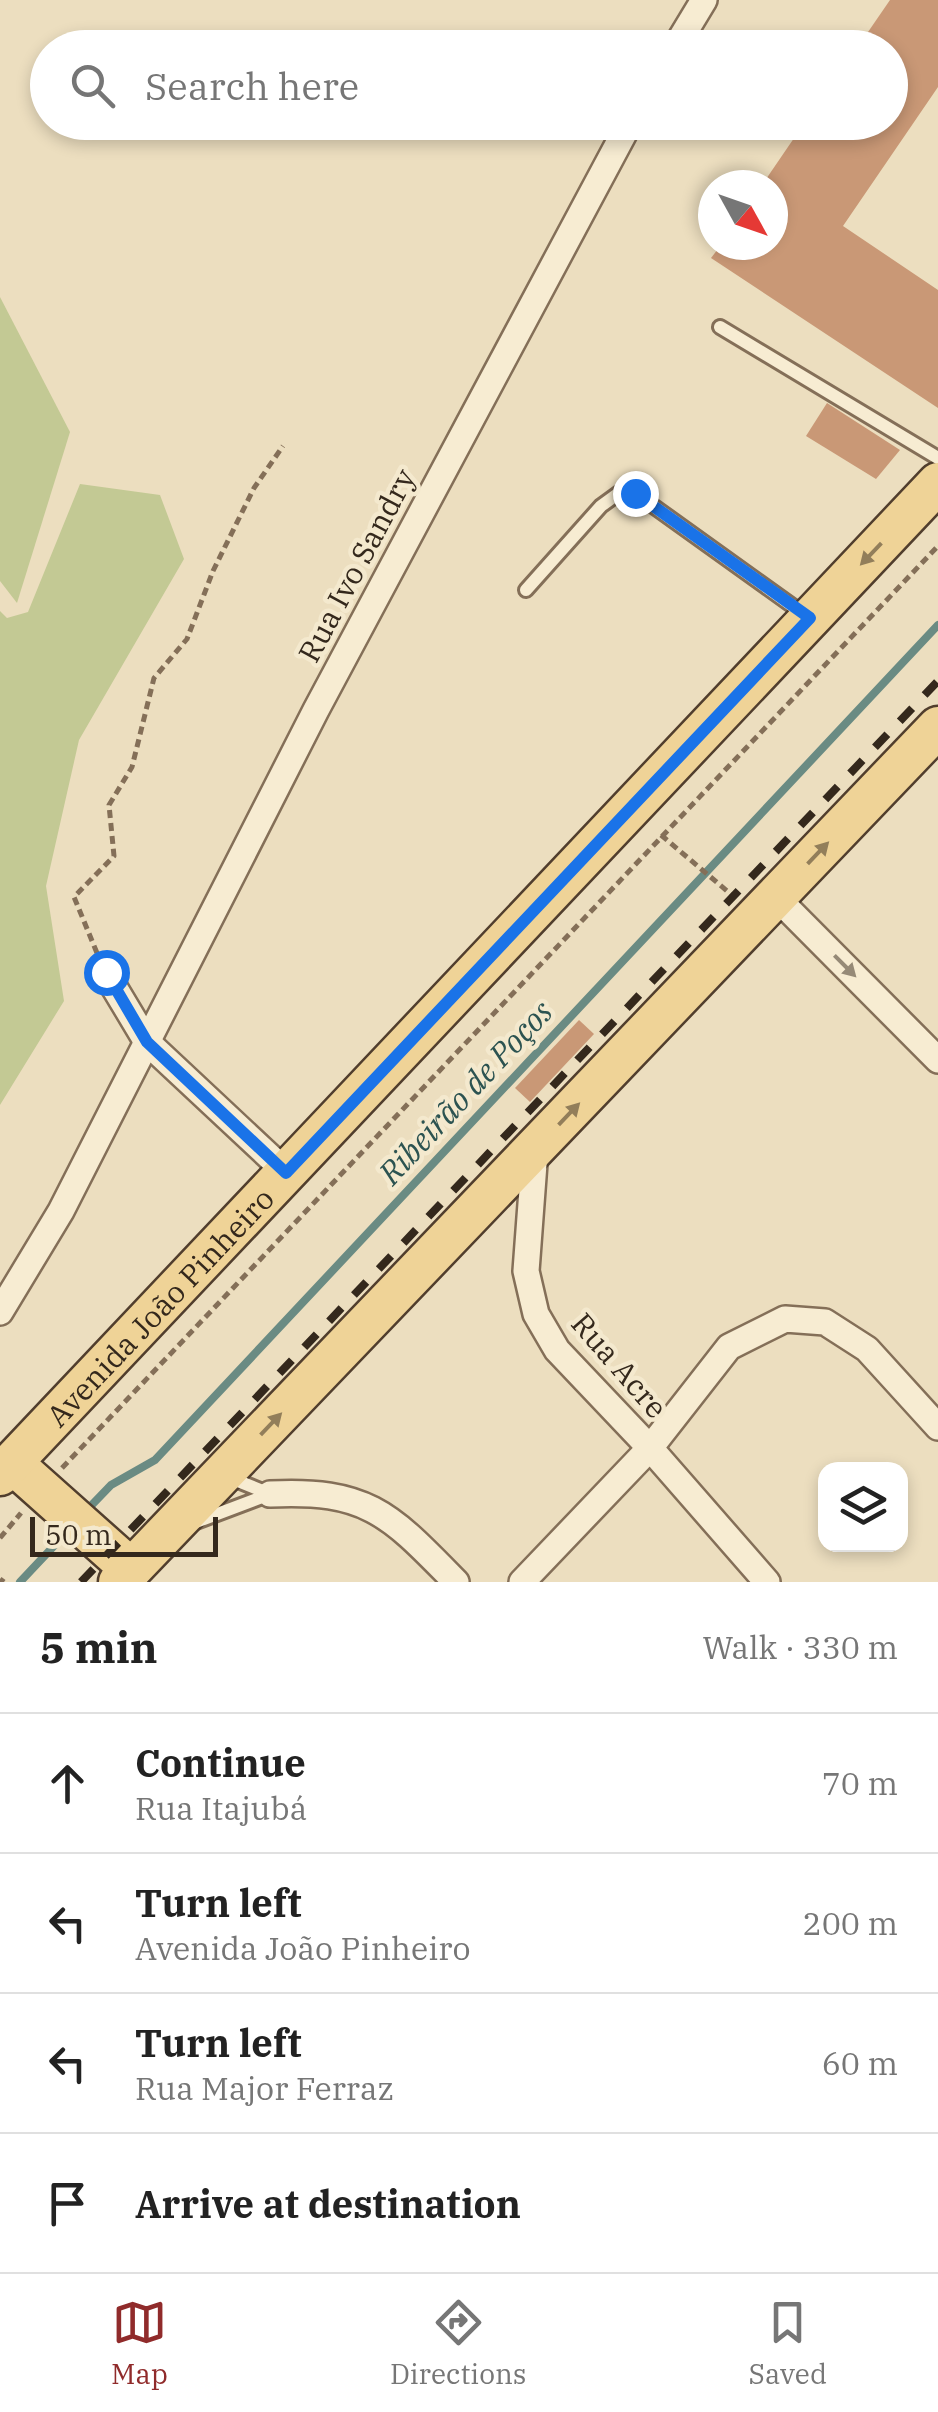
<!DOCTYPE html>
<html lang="en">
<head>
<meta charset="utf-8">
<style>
  :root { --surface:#fff; --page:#f2f2f2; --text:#222; --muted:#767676; --line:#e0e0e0; --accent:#902b2b }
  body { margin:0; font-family:"IBM Plex Serif",serif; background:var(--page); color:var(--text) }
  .controls { position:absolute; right:30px; bottom:30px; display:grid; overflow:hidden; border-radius:20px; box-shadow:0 5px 15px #0003 }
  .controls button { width:90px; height:90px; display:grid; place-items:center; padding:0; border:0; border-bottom:2px solid var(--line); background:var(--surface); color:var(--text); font:50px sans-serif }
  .compass { position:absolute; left:698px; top:170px; width:90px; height:90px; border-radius:50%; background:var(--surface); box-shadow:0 5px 15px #0003; rotate:130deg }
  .scale { position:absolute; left:30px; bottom:25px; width:188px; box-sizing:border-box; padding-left:10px; border:5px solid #34281c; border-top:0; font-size:28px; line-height:35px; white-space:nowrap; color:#34281c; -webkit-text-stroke:8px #f4e9ce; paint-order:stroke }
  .stop { position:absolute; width:30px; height:30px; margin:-22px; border:8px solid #1a73e8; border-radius:50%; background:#fff }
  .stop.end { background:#1a73e8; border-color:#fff; box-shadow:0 2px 10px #0008 }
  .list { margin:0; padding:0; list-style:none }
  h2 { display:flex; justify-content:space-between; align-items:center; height:130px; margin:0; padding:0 40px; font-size:42px }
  h2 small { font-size:32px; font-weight:400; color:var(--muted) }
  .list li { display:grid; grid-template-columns:65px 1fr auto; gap:30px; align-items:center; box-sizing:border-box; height:140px; padding:0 40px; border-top:2px solid var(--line) }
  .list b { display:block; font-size:38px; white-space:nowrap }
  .list p { margin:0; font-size:32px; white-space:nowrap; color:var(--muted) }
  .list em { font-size:32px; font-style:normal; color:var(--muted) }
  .icon { flex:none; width:55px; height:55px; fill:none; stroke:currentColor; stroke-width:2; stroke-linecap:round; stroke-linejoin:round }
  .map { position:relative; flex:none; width:938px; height:1582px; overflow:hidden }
  .search { position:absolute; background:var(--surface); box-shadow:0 5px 15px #0003; left:30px; right:30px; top:30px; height:110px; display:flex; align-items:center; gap:25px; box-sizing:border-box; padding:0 35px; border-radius:55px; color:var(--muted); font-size:38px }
  .sheet { height:690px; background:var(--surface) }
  nav { display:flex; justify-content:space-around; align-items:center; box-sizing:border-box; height:140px; border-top:2px solid var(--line); background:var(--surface); font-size:28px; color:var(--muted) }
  nav a { display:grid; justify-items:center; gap:5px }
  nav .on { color:var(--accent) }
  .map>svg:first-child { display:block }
  .green { fill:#c3c994 }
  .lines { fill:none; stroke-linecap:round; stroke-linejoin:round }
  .stream { stroke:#6a8b83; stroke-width:8 }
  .building { fill:#c99876 }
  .service-casing { stroke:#846f58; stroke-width:18 }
  .minor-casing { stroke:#846f58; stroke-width:30 }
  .primary-casing { stroke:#513e2d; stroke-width:45 }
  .path { stroke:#846f58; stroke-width:5; stroke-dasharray:8 5; stroke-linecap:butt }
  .service { stroke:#f7ecd2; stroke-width:12 }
  .minor { stroke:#f7ecd2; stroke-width:25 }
  .primary { stroke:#efd397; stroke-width:40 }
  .rail { stroke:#34281c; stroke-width:8; stroke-dasharray:18 18; stroke-linecap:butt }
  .oneway { fill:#927e5a }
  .oneway2 { fill:#968a77 }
  .route { stroke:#1a73e8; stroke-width:12 }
  .labels { text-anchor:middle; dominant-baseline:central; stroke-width:9; stroke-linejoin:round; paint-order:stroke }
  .street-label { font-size:30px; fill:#34281c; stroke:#f4e9ce }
  .water-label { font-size:32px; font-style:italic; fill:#2c5351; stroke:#f4e9ce }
</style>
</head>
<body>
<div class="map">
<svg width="938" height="1582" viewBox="0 0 938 1582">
  <rect width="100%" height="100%" fill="#ecdebf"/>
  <!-- green -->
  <g class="green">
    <polygon points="0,297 70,432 17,603 0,581"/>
    <polygon points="80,484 160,495 184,559 79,740 46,886 64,1001 0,1105 0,611 7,618 28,612"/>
  </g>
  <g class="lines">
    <!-- stream -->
    <g class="stream">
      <polyline points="84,1513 111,1485 155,1460 938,625"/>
      <polyline points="20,1582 68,1531"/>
    </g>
  </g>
  <!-- building -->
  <g class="building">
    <polygon points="890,0 938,0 938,87 843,226 938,290 938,408 711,258 721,245 773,245 773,185 762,185 805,122 890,122 890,48 857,48"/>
    <polygon points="827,403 900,450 876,479 806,436"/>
    <polygon points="579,1020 594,1034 530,1102 515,1088"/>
  </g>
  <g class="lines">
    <!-- service casing -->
    <g class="service-casing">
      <g id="service">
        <polyline points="720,327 938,458"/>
        <polyline points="526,590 601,506 623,490 635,493 808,617"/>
        <polyline points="196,1522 270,1494 228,1477"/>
      </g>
    </g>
    <!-- minor casing -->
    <g class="minor-casing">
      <g id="minor">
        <polyline points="675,48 704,0"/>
        <polyline points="776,897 938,1060"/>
        <polyline points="105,972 147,1042 287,1173"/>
        <polyline points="535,1150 526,1271 536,1314 557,1350 650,1448 767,1582"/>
        <polyline points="0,1312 61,1211 316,710 630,122"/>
        <path d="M270,1494C369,1489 391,1516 456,1582"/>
        <polyline points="522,1582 650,1448 729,1347 785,1319 825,1322 867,1349 938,1427"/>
      </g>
    </g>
    <!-- primary casing -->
    <g class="primary-casing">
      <g id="primary">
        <polyline points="12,1463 131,1569"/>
        <path id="s1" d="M0,1475L938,483"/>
        <polyline points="119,1582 938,727"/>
      </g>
    </g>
    <!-- path -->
    <g class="path">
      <polyline points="661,835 733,896"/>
      <polyline points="97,953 74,897 114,856 109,805 132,767 154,678 187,639 213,571 254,488 283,446"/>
      <polyline points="62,1468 938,546"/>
      <polyline points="0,1538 21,1513"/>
      <polyline points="0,1579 4,1582"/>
    </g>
    <!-- service -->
    <use href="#service" class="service"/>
    <!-- minor -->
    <use href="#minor" class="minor"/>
    <!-- primary -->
    <use href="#primary" class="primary"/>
    <!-- rail -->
    <polyline class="rail" points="81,1582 938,681"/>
  </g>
  <!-- one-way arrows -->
  <defs><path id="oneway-solid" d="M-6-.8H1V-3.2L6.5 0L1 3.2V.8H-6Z" transform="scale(2.5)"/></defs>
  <g class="oneway">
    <use href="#oneway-solid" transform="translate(871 554) rotate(134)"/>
    <use href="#oneway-solid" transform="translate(818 853) rotate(-46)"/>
    <use href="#oneway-solid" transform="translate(569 1114) rotate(-46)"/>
    <use href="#oneway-solid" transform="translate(271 1424) rotate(-46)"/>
  </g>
  <use class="oneway2" href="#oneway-solid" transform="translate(845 966) rotate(45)"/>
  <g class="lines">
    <!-- route -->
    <polyline class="route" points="106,972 147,1042 286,1173 810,618 635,493"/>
  </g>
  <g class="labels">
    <!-- street labels -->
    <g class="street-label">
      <text transform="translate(356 565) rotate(-62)">Rua Ivo Sandry</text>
      <text stroke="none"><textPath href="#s1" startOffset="232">Avenida João Pinheiro</textPath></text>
      <text transform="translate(620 1365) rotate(49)">Rua Acre</text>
    </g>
    <!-- water labels -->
    <g class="water-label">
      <text transform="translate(465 1092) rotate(-47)">Ribeirão de Poços</text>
    </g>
  </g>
</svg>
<div class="controls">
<button><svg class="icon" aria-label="layers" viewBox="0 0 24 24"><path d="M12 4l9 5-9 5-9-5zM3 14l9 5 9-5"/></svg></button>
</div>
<svg class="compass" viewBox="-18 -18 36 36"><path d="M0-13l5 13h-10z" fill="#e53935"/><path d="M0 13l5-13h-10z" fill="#767676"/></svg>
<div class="scale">50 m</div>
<div class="stop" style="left:106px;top:972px"></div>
<div class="stop end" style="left:635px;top:493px"></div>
<div class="search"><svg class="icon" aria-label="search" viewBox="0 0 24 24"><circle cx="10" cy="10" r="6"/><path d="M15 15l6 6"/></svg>Search here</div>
</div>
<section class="sheet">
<h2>5 min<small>Walk · 330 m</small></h2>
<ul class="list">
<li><svg class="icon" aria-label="ahead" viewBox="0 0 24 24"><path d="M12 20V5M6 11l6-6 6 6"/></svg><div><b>Continue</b><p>Rua Itajubá</p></div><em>70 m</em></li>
<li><svg class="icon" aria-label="left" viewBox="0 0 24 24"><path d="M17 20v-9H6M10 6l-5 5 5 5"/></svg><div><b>Turn left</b><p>Avenida João Pinheiro</p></div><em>200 m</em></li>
<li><svg class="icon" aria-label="left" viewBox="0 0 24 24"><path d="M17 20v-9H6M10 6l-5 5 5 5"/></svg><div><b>Turn left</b><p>Rua Major Ferraz</p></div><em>60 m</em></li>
<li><svg class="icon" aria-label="arrive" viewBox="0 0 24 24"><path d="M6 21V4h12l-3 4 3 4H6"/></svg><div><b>Arrive at destination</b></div></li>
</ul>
</section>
<nav>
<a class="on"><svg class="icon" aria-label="map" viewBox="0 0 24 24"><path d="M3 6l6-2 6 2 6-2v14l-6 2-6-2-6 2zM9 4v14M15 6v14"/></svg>Map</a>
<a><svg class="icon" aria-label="directions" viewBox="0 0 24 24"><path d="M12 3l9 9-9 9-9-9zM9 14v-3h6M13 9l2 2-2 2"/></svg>Directions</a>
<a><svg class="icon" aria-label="saved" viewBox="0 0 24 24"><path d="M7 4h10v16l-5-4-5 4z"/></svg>Saved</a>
</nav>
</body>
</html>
